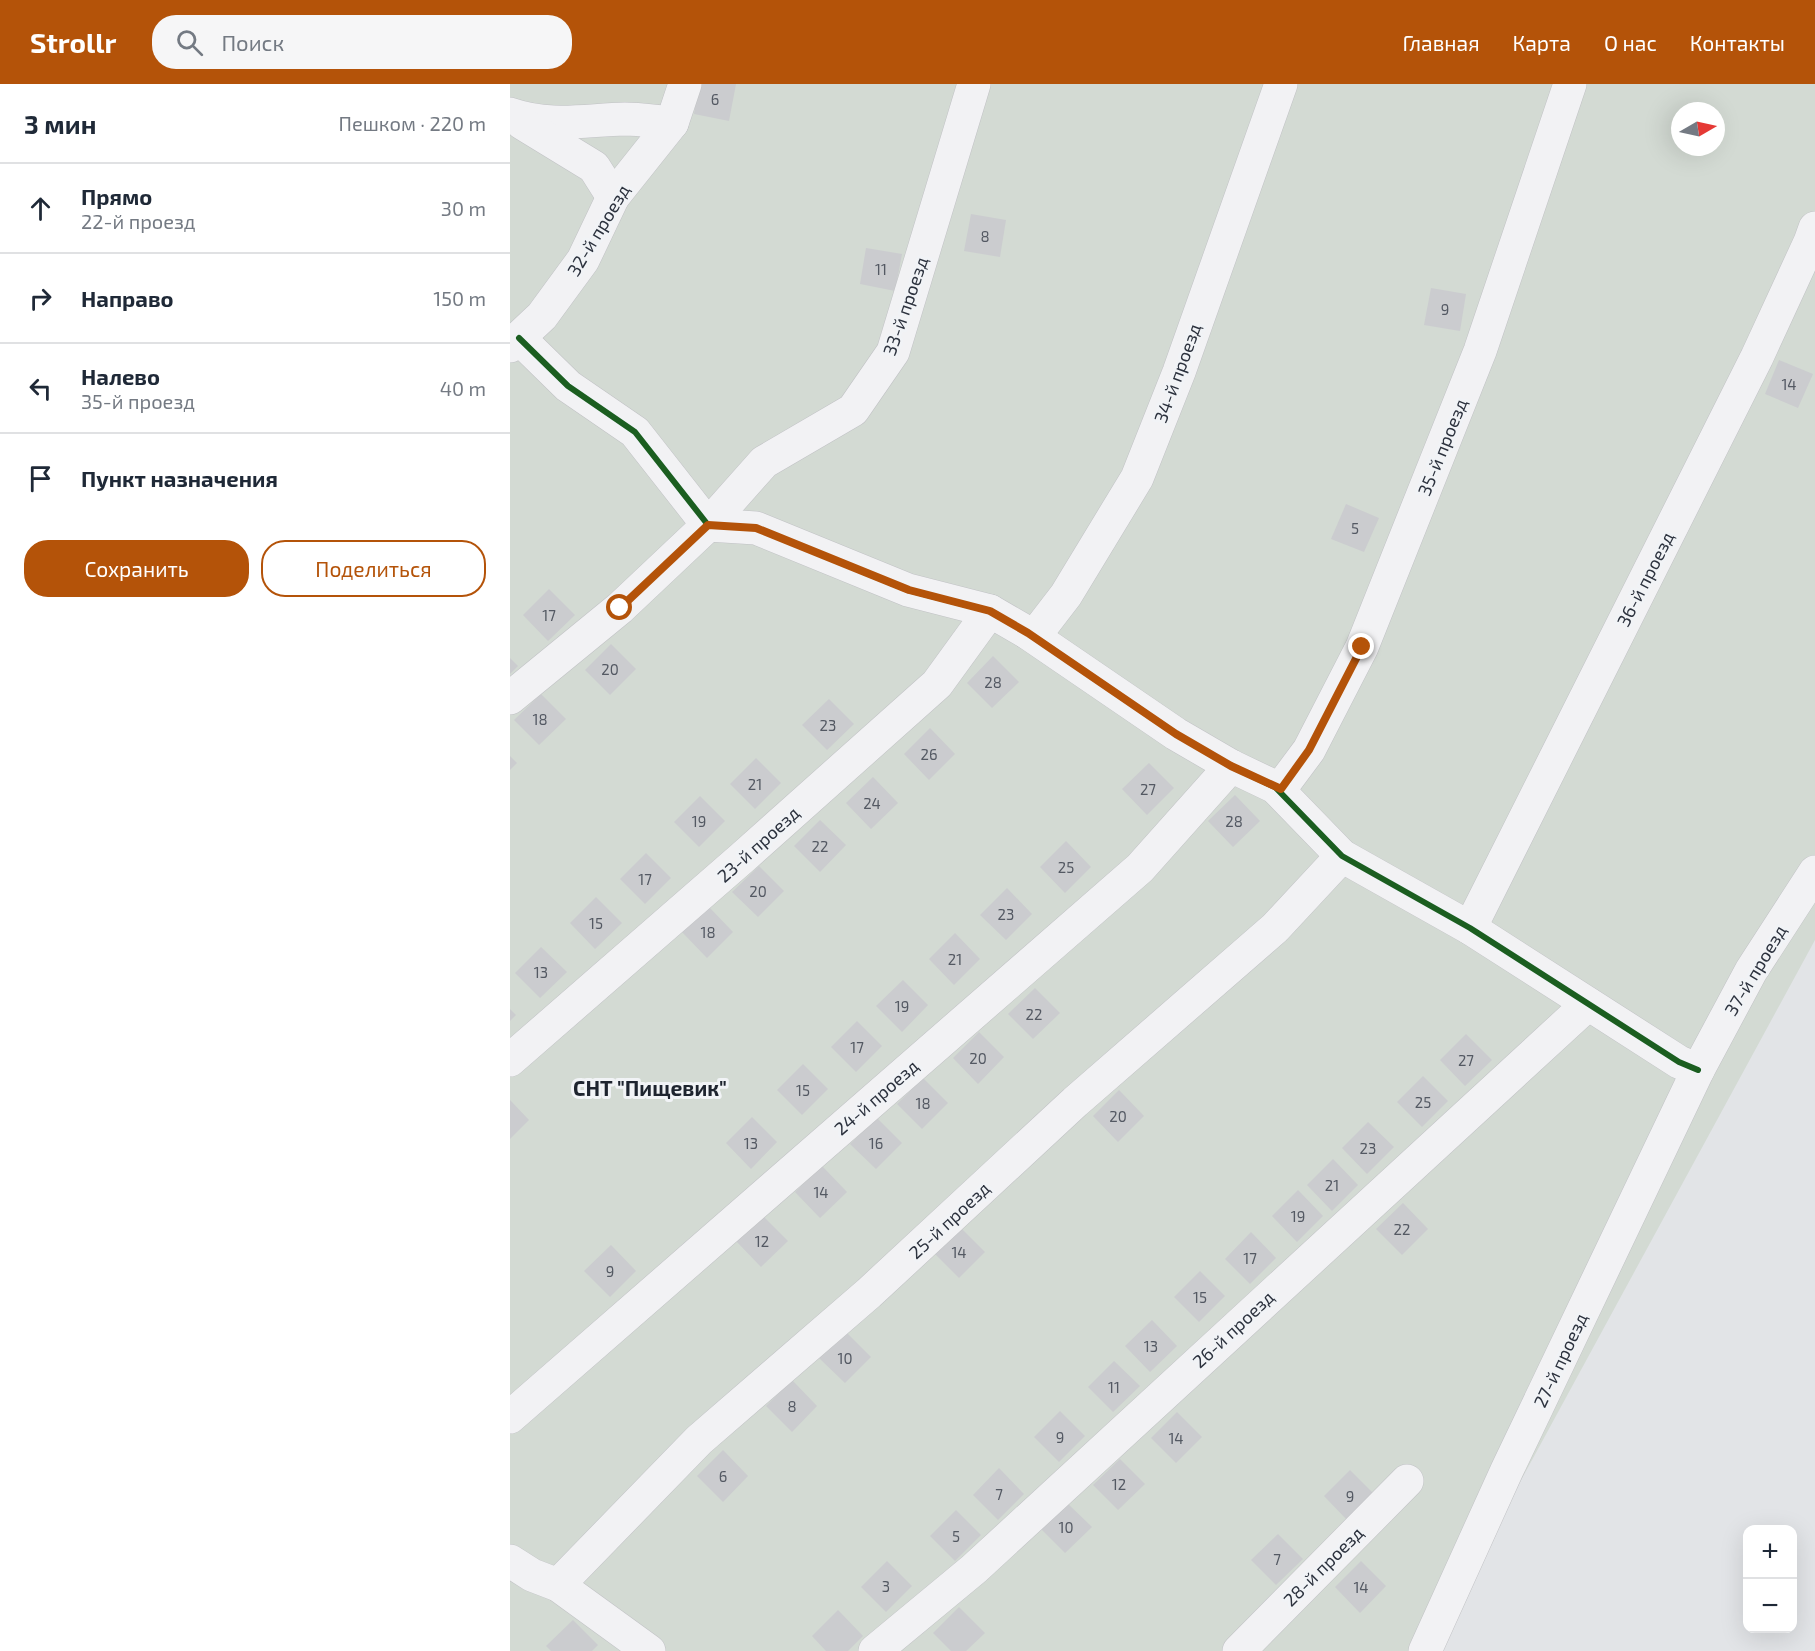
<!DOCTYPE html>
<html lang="ru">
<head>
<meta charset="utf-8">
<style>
  :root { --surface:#fff; --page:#f6f6f7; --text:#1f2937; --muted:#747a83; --line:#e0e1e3; --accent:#b45309 }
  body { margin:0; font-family:"Exo 2",sans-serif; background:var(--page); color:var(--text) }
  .controls { position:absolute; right:18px; bottom:18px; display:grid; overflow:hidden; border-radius:12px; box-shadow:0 6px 24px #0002 }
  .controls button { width:54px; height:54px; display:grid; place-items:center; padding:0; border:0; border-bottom:2px solid var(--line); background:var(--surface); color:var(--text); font:30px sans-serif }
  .compass { position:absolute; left:1161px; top:18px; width:54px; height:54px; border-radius:50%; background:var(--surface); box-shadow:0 6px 24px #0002; rotate:81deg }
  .stop { position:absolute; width:18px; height:18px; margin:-14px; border:4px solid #b45309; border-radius:50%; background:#fff }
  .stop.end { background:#b45309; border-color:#fff; box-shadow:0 2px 6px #0008 }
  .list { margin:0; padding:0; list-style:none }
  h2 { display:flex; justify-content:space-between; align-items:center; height:78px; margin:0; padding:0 24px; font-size:26px }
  h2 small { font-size:20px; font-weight:400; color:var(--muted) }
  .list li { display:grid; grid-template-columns:39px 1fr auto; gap:18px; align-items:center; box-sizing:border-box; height:90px; padding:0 24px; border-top:2px solid var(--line) }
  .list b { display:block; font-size:22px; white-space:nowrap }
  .list p { margin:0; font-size:20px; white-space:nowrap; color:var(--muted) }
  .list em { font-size:20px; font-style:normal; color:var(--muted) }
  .actions { display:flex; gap:12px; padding:18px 24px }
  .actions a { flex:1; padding:14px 0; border:2px solid var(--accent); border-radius:24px; text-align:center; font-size:21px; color:var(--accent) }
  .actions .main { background:var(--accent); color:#fff }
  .icon { flex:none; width:33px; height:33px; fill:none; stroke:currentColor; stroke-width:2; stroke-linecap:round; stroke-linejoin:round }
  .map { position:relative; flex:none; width:1305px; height:1567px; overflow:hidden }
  header { display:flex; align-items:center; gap:36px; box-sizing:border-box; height:84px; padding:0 30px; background:var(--accent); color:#fff }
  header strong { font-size:28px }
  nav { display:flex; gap:33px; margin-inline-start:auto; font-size:21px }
  .search { width:420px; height:54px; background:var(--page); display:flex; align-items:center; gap:15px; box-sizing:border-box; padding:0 21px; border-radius:24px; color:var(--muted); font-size:22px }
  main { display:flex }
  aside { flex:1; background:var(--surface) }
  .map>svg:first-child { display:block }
  .green { fill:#d3dad3; fill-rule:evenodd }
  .building { fill:#cbcccf }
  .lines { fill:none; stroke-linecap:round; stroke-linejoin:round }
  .minor-casing { stroke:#c1c2c5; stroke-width:34 }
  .minor { stroke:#f2f2f4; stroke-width:33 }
  .cycleway-casing { stroke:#f1f3f6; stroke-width:10 }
  .cycleway { stroke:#1b5e20; stroke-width:6 }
  .route { stroke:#b45309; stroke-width:8 }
  .labels { text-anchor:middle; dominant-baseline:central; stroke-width:6; stroke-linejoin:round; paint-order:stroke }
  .number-label { font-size:15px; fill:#545963 }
  .street-label { font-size:18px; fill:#2c323e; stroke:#f1f3f6 }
  .quarter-label { font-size:21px; font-weight:bold; fill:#1e242f; stroke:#f1f3f6 }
</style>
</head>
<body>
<header>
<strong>Strollr</strong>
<div class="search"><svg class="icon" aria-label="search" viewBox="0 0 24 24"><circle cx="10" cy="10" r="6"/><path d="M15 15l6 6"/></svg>Поиск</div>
<nav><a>Главная</a><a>Карта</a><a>О нас</a><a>Контакты</a></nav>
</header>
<main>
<aside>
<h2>3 мин<small>Пешком · 220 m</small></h2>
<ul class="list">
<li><svg class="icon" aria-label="ahead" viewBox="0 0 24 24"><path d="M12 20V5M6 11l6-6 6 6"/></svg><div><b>Прямо</b><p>22-й проезд</p></div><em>30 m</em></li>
<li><svg class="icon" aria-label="right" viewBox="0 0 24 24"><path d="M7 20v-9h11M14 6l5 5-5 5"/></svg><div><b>Направо</b></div><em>150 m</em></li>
<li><svg class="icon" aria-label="left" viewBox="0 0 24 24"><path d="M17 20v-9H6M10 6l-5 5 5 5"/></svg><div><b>Налево</b><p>35-й проезд</p></div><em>40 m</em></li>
<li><svg class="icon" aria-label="arrive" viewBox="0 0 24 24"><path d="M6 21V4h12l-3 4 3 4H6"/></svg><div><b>Пункт назначения</b></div></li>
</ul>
<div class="actions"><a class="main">Сохранить</a><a>Поделиться</a></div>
</aside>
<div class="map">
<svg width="1305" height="1567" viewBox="0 0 1305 1567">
  <rect width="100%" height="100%" fill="#e2e4e7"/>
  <!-- green -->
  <path class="green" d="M0,0H1305V856L918,1567H0ZM1170,27H1206V63H1170Z"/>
  <!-- building -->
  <g class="building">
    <polygon points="189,0 226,0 219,37 184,30"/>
    <polygon points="461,130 496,136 490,173 454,167"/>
    <polygon points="356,164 392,170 385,207 350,200"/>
    <polygon points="921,204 956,210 950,247 914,241"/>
    <polygon points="1269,276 1303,290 1288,324 1255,310"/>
    <polygon points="836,420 869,434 854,468 821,455"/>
    <polygon points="39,505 65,531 38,557 13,531"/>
    <polygon points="101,560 126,585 100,611 75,586"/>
    <polygon points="483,572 509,598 482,624 457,599"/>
    <polygon points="0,574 8,582 0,590"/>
    <polygon points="31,610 56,635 29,661 4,636"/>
    <polygon points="319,615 344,640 317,666 292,641"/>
    <polygon points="420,644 445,670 419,696 394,670"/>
    <polygon points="0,672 7,679 0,686"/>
    <polygon points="246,674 271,699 245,725 220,700"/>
    <polygon points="639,679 664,704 637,731 612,705"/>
    <polygon points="363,693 388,719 361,745 336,719"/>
    <polygon points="725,711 750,737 723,763 698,737"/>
    <polygon points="190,712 215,737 189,763 164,738"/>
    <polygon points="310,736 336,761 310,788 284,762"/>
    <polygon points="556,757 581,783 555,809 530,783"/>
    <polygon points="136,769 161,794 135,820 110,795"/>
    <polygon points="249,782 274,807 248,833 222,808"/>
    <polygon points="497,804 522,830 496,856 470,831"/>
    <polygon points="86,813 112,839 85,865 60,839"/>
    <polygon points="198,822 223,848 197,874 172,848"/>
    <polygon points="445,849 470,875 444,901 419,875"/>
    <polygon points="31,863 57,888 30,914 5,889"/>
    <polygon points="393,896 418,921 392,948 366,922"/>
    <polygon points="525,904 550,929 523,955 498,930"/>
    <polygon points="0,925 6,931 0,937"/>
    <polygon points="347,937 372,962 346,988 321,963"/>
    <polygon points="469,948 494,973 468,1000 443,974"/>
    <polygon points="956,950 982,976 955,1002 930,976"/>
    <polygon points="293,980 318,1005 292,1031 267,1006"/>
    <polygon points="913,992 938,1017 912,1043 887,1018"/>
    <polygon points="413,994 438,1019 412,1045 387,1020"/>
    <polygon points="609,1006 634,1032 608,1058 583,1032"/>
    <polygon points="0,1016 19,1036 0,1055"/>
    <polygon points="242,1033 267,1058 241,1085 216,1059"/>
    <polygon points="367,1034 392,1059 366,1085 340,1060"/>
    <polygon points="858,1038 884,1063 857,1090 832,1064"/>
    <polygon points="823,1075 848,1101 822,1127 797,1101"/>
    <polygon points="312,1082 337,1108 310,1134 285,1108"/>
    <polygon points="788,1106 813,1132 787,1158 762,1132"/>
    <polygon points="893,1119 918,1145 892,1171 866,1145"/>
    <polygon points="252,1131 278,1157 251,1183 226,1157"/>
    <polygon points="450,1143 475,1168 449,1194 424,1169"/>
    <polygon points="741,1148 766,1174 740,1200 715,1175"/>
    <polygon points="101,1161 126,1187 100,1213 74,1187"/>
    <polygon points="690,1187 715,1212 689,1238 664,1213"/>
    <polygon points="642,1236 667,1262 640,1288 615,1262"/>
    <polygon points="336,1248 361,1273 335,1299 309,1274"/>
    <polygon points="604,1277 630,1302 603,1328 578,1303"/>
    <polygon points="282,1296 307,1322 282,1348 256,1322"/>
    <polygon points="550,1327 575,1352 549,1378 524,1353"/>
    <polygon points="667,1328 692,1353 666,1379 641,1354"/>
    <polygon points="213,1366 238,1392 213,1418 187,1392"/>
    <polygon points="610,1375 635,1400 608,1426 583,1401"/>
    <polygon points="489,1384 514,1410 488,1436 463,1411"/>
    <polygon points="840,1386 866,1412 839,1438 814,1412"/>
    <polygon points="556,1418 582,1443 555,1469 530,1444"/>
    <polygon points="446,1426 471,1451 445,1477 420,1452"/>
    <polygon points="768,1450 793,1475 766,1501 741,1476"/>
    <polygon points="377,1477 402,1502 376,1528 351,1503"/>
    <polygon points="851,1477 876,1502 850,1529 825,1503"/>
    <polygon points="449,1523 475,1549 456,1567 441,1567 423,1549"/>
    <polygon points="328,1526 353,1552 338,1567 316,1567 302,1552"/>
    <polygon points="63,1536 88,1561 82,1567 41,1567 36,1562"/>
  </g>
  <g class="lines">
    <!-- minor casing -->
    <g class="minor-casing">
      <g id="minor">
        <path d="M0,30C41,44 74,36 115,35C131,35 147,38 162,39"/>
        <polyline points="12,39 84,83 103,113"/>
        <polyline points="9,254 58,302 125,348 198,441 246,444 398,506 480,527 518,549 666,650 721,682 765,703 832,772 960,844 1169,978 1188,986"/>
        <polyline points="0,262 32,232 73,176 103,113 162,39 175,0"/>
        <polyline points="518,549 526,550 556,511 627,394 669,288 771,0"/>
        <polyline points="0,614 110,524 198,441 254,378 343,326 383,268 464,0"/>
        <polyline points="765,703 770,705 799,666 852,563 970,267 1060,0"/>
        <polyline points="960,844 1247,273 1300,158 1305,144"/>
        <polyline points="0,976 232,774 427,600 480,527"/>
        <polyline points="0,1333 630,784 721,682"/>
        <polyline points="0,1477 22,1491 48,1501 139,1567"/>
        <polyline points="48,1501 189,1356 359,1209 565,1018 765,844 832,772"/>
        <polyline points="365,1567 464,1485 1078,920"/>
        <polyline points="729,1567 897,1397"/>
        <polyline points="915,1567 997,1386 1188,986 1241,887 1305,788"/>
      </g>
    </g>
    <!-- minor -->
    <use href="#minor" class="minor"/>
    <!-- cycleway casing -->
    <g class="cycleway-casing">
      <polyline id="cycleway" points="9,254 58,302 125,348 198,441 246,444 398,506 480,527 518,549 666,650 721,682 765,703 832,772 960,844 1169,978 1188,986"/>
    </g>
    <!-- cycleway -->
    <use href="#cycleway" class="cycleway"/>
  </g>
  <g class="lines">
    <!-- route -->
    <polyline class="route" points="110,524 198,441 246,444 399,506 480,527 518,549 666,650 721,682 771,705 799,666 852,563"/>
  </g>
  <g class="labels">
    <!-- number labels -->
    <g class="number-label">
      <text x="205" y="15">6</text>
      <text x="475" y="152">8</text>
      <text x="371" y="185">11</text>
      <text x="935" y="225">9</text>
      <text x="1279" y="300">14</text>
      <text x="845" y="444">5</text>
      <text x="39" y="531">17</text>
      <text x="100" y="585">20</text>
      <text x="483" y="598">28</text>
      <text x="30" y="635">18</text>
      <text x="318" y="641">23</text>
      <text x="419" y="670">26</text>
      <text x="245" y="700">21</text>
      <text x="638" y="705">27</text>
      <text x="362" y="719">24</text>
      <text x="189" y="737">19</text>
      <text x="724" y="737">28</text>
      <text x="310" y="762">22</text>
      <text x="556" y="783">25</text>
      <text x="135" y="795">17</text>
      <text x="248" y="807">20</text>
      <text x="496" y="830">23</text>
      <text x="86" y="839">15</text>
      <text x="198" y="848">18</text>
      <text x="445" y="875">21</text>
      <text x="31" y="888">13</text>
      <text x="392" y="922">19</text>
      <text x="524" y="930">22</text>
      <text x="347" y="963">17</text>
      <text x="468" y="974">20</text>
      <text x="956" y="976">27</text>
      <text x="293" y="1006">15</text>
      <text x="913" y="1018">25</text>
      <text x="413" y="1019">18</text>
      <text x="608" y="1032">20</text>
      <text x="241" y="1059">13</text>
      <text x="366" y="1059">16</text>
      <text x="858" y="1064">23</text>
      <text x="822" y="1101">21</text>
      <text x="311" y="1108">14</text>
      <text x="788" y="1132">19</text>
      <text x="892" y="1145">22</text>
      <text x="252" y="1157">12</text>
      <text x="449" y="1168">14</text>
      <text x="740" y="1174">17</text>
      <text x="100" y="1187">9</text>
      <text x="690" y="1213">15</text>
      <text x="641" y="1262">13</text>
      <text x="335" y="1274">10</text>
      <text x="604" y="1303">11</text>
      <text x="282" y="1322">8</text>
      <text x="550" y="1353">9</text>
      <text x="666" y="1354">14</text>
      <text x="213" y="1392">6</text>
      <text x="609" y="1400">12</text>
      <text x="489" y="1410">7</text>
      <text x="840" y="1412">9</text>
      <text x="556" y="1443">10</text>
      <text x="446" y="1452">5</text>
      <text x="767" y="1475">7</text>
      <text x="376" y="1502">3</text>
      <text x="851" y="1503">14</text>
    </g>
    <!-- street labels -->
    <g class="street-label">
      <text transform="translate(88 146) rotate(-59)">32-й проезд</text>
      <text transform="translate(395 222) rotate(-71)">33-й проезд</text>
      <text transform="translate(667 289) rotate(-70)">34-й проезд</text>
      <text transform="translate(932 363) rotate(-68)">35-й проезд</text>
      <text transform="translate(1135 495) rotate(-63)">36-й проезд</text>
      <text transform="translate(248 760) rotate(-42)">23-й проезд</text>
      <text transform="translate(1245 886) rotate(-59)">37-й проезд</text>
      <text transform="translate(366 1013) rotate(-41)">24-й проезд</text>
      <text transform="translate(439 1136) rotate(-43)">25-й проезд</text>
      <text transform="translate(723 1245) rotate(-43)">26-й проезд</text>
      <text transform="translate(1050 1276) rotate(-65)">27-й проезд</text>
      <text transform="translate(813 1482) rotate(-45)">28-й проезд</text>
    </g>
    <!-- quarter labels -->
    <g class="quarter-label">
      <text x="140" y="1003">СНТ "Пищевик"</text>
    </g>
  </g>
</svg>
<div class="controls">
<button>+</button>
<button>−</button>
</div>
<svg class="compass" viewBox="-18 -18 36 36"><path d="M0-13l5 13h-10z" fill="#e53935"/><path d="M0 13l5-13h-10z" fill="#747a83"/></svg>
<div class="stop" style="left:110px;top:524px"></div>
<div class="stop end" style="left:852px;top:563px"></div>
</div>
</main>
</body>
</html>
